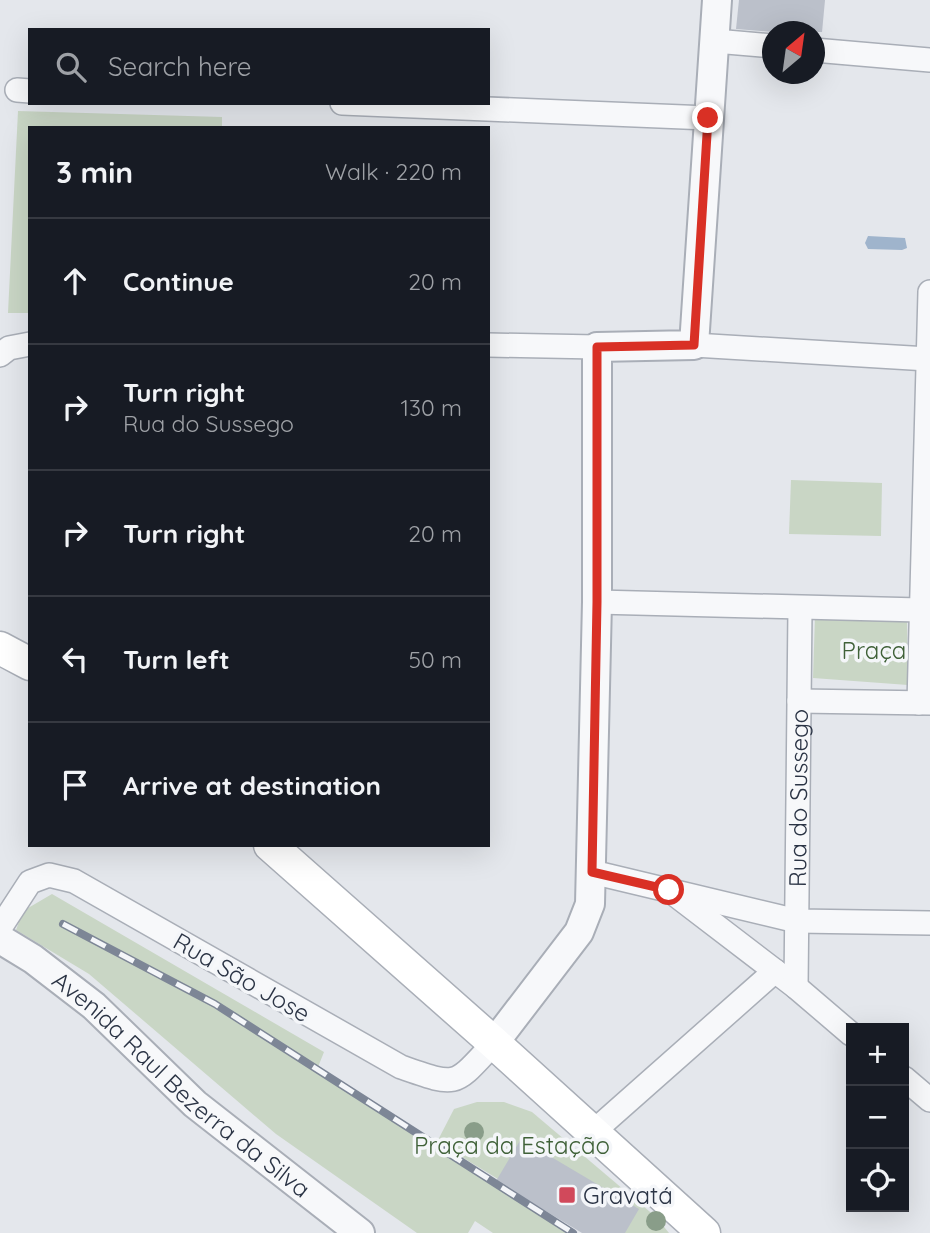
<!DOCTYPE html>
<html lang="en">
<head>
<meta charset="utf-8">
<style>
  :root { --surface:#171b24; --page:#242831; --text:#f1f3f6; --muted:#9ea1a6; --line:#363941 }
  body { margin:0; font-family:Quicksand,sans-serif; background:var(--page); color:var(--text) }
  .controls { position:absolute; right:21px; bottom:21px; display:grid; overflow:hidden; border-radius:0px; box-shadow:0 7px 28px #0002 }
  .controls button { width:63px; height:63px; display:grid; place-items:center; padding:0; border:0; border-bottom:2px solid var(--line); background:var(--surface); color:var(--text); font:35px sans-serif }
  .compass { position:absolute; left:762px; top:21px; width:63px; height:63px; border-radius:50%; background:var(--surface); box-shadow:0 7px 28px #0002; rotate:29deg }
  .stop { position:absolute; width:21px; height:21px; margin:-16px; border:5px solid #d93025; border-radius:50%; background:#fff }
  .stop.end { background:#d93025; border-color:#fff; box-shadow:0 2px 7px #0008 }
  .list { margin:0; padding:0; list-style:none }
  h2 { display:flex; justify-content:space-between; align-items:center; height:91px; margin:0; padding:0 28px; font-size:30px }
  h2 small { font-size:23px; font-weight:400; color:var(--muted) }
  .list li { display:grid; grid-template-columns:46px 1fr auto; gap:21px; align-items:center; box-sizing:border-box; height:126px; padding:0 28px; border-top:2px solid var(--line) }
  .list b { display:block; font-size:26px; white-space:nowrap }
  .list p { margin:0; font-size:23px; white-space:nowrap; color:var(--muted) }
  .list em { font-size:23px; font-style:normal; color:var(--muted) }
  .icon { flex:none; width:38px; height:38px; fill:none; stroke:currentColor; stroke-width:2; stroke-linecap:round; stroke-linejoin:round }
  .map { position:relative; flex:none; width:930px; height:1233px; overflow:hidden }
  .search { position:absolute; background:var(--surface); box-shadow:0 7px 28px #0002; left:28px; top:28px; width:462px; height:77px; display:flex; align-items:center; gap:18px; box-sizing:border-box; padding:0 24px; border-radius:0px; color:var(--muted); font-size:26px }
  .panel { position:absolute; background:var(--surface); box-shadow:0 7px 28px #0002; left:28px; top:126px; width:462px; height:721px; border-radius:0px }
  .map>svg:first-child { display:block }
  .green { fill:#c9d6c5 }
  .water { fill:#9fb4cc }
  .building { fill:#bbc0ca }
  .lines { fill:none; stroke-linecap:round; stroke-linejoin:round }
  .minor-casing { stroke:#a9aeb7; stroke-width:26 }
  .tertiary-casing { stroke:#a9aeb7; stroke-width:32 }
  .secondary-casing { stroke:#a9aeb7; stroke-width:35 }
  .minor { stroke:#f7f8fa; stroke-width:23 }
  .tertiary { stroke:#f7f8fa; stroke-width:28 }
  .secondary { stroke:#fff; stroke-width:32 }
  .rail-casing { stroke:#7d8696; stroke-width:8 }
  .rail { stroke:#f4f6f9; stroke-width:5; stroke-dasharray:16; stroke-linecap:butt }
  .tree { fill:#899d89 }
  .route { stroke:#d93025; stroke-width:9 }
  .poi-dot { fill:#d1495b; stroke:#f4f6f9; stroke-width:2.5 }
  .labels { text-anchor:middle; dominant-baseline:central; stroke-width:7; stroke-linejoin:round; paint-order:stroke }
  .park-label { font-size:24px; fill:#3f6138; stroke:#f4f6f9 }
  .street-label { font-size:24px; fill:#2b3445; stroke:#f4f6f9 }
  .poi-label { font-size:24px; fill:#2b3445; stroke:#f4f6f9; text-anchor:start }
</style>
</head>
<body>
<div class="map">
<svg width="930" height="1233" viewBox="0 0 930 1233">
  <rect width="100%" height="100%" fill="#e4e7ec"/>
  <!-- green -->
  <g class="green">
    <polygon points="18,111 222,117 222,128 30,128 30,313 8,313"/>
    <polygon points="791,480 882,483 881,536 789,534"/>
    <polygon points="815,616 907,618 908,685 813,678"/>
    <polygon points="52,894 324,1052 318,1067 575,1233 493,1233 475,1221 468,1233 417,1233 276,1134 89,974 16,930 23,911"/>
    <polygon points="477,1102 504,1102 532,1112 656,1217 669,1233 587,1233 437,1142 454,1109"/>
  </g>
  <!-- water -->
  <polygon class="water" points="868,236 905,238 907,248 902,250 868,249 865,243"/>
  <!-- building -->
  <g class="building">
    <polygon points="739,0 825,0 822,32 773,32 736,29"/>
    <polygon points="521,1139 639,1209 625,1233 582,1233 496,1181"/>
  </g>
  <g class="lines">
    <!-- minor casing -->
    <g class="minor-casing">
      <g id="minor">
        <polyline points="715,41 772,46"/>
        <polyline points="814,50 930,60"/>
        <polyline points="17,90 30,91"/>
        <polyline points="342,103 708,118"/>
        <polyline points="488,345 597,347"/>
        <polyline points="694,345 928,359"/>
        <polyline points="0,355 9,348 30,344"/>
        <polyline points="597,602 920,610"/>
        <polyline points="799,701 930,703"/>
        <polyline points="919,703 930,292"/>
        <polyline points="592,872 797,921 930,923"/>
        <polyline points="677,896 796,987 851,1034"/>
        <path d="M0,928L30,882L49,875L74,881L401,1067C459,1087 453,1087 494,1043"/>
        <path id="s1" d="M796,987L800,609"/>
        <polyline points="904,1078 930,1100"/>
        <polyline points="593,1132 775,971"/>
      </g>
    </g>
    <!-- tertiary casing -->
    <g class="tertiary-casing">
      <g id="tertiary">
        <path id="s2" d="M0,939L33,959L94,1006L195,1104L360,1233"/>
        <polyline points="494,1043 579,932 590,904 597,602 597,347 694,345 717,0"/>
      </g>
    </g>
    <!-- secondary casing -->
    <g class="secondary-casing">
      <g id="secondary">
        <polyline points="0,648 30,664"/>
        <polyline points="270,845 494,1043 704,1233"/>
      </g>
    </g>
    <!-- minor -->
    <use href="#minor" class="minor"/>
    <!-- tertiary -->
    <use href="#tertiary" class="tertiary"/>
    <!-- secondary -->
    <use href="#secondary" class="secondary"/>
    <!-- rail casing -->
    <g class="rail-casing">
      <polyline id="rail" points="63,924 215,1004 573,1233"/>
    </g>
    <!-- rail -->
    <use href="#rail" class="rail"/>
  </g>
  <!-- trees -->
  <g class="tree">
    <circle cx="474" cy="1132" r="10"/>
    <circle cx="656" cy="1221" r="10"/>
  </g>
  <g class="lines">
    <!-- route -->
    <polyline class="route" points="669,890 592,872 597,602 597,347 694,345 708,118"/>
  </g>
  <!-- markers -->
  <rect class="poi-dot" x="558" y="1186" width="18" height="18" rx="3.5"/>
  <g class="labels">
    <!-- park labels -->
    <g class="park-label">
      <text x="874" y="650">Praça</text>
      <text x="512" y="1145">Praça da Estação</text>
    </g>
    <!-- street labels -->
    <g class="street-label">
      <text stroke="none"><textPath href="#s1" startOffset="189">Rua do Sussego</textPath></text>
      <text transform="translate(242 977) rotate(30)">Rua São Jose</text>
      <text stroke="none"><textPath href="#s2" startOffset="233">Avenida Raul Bezerra da Silva</textPath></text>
    </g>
    <!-- poi labels -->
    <g class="poi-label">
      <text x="583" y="1195">Gravatá</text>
    </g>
  </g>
</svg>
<div class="controls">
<button>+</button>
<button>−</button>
<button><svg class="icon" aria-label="locate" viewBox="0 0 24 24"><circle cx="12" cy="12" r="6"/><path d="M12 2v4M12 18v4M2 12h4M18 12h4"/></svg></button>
</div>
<svg class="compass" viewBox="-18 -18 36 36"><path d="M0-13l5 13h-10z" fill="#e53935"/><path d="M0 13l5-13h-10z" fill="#9ea1a6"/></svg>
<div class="stop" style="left:669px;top:890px"></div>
<div class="stop end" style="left:708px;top:118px"></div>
<div class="search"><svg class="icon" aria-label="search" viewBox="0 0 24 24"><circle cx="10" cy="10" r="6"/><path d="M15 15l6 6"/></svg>Search here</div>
<section class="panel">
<h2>3 min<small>Walk · 220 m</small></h2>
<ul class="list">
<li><svg class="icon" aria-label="ahead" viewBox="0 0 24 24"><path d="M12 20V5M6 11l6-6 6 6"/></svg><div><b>Continue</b></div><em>20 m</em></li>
<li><svg class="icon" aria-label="right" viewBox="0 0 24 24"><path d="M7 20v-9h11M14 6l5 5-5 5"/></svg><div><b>Turn right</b><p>Rua do Sussego</p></div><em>130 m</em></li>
<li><svg class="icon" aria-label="right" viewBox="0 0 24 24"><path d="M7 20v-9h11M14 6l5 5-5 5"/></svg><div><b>Turn right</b></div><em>20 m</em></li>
<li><svg class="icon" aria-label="left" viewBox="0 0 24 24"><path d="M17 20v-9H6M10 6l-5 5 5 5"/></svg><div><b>Turn left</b></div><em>50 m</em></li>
<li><svg class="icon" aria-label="arrive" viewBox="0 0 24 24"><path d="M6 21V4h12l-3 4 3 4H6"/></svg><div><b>Arrive at destination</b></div></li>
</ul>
</section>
</div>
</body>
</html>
